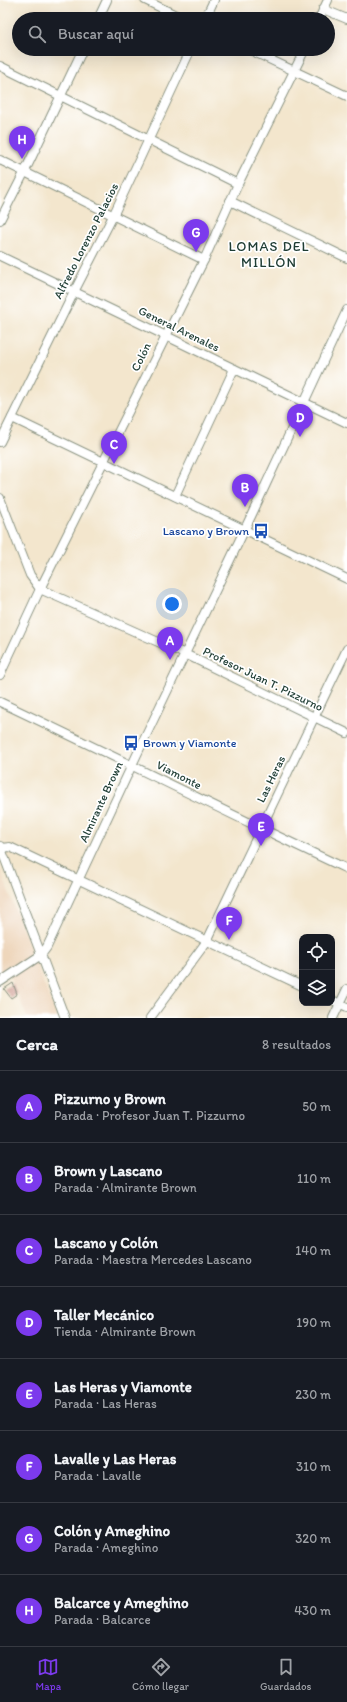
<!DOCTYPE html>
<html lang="es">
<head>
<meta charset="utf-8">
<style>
  :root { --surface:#171b24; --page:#242831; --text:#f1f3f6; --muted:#9ea1a6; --line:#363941; --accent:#7c3aed }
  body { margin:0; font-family:Itim,sans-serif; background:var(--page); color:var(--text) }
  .controls { position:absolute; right:12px; bottom:12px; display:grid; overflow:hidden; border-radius:8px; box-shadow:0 4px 16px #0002 }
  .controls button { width:36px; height:36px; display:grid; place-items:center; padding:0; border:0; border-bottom:1px solid var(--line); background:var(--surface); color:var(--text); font:20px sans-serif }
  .you { position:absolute; left:172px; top:604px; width:14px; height:14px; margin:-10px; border:3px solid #fff; border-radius:50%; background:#1a73e8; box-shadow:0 0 0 6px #1a73e833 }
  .badge { display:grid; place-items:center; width:26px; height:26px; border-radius:50%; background:var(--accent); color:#fff; font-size:13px; font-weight:700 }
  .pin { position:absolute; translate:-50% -33px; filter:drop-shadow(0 1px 2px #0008) }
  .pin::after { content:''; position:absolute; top:21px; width:14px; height:12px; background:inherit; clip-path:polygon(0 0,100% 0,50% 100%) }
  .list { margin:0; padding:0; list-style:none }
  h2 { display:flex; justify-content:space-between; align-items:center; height:52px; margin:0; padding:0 16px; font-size:17px }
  h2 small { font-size:13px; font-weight:400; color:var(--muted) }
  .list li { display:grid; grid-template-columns:26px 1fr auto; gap:12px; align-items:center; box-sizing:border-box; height:72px; padding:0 16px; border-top:1px solid var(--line) }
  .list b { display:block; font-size:15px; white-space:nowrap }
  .list p { margin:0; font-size:13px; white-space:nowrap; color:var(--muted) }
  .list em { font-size:13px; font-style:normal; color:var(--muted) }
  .icon { flex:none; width:22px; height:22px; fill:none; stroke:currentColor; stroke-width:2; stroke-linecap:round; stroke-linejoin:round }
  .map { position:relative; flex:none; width:347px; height:1018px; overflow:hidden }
  .search { position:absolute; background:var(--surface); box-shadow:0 4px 16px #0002; left:12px; right:12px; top:12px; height:44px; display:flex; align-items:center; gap:10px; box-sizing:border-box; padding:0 14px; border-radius:22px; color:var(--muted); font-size:15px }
  .sheet { height:628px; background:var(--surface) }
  nav { display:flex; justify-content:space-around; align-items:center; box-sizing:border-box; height:56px; border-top:1px solid var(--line); background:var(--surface); font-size:11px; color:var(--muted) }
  nav a { display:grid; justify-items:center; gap:2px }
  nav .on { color:var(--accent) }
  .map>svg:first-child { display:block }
  .built { fill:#eed6bb }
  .building { fill:#cd9a8e }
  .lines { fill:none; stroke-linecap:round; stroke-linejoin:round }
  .minor-casing { stroke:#899280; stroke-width:10 }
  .minor { stroke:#fff; stroke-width:8 }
  .labels { text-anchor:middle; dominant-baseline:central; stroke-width:3.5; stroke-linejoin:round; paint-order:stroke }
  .street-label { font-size:12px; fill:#1f3d34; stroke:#fff }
  .transit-label { font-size:12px; fill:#164399; stroke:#fff; text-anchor:end }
  .quarter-label { font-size:14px; letter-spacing:1px; fill:#1f3d34; stroke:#fff }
</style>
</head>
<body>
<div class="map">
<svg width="347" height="1018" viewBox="0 0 347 1018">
  <rect width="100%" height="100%" fill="#fff"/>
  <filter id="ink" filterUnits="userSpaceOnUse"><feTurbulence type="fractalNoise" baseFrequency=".025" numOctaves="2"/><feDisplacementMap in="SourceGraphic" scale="8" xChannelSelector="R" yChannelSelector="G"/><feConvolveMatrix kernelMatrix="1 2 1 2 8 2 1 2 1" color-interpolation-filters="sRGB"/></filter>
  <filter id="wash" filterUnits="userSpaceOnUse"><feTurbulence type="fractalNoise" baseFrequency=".012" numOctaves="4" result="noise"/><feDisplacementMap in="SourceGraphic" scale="16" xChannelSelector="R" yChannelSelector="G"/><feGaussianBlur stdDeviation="0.9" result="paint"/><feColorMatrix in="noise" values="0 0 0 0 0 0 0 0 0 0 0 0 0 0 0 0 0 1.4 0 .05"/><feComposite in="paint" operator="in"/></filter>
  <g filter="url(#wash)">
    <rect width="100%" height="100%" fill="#f3e6cd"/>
    <!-- built -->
    <polygon class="built" points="0,869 57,1018 27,1018 8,969 0,974"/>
    <g id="blocks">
      <!-- building -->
      <polygon class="building" points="13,983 17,994 11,998 4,989"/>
    </g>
  </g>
  <g filter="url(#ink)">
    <use href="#blocks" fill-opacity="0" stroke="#899280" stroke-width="1"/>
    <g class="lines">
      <!-- minor casing -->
      <g class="minor-casing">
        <g id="minor">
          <polyline points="145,0 184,19"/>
          <polyline points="323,9 347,19"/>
          <polyline points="98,19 107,0"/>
          <polyline points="205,19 214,0"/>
          <polyline points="319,19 328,0"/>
          <polyline points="248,49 347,96"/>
          <polyline points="0,66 238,184"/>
          <polyline points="0,160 204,260"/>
          <polyline points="230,201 347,258"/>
          <polyline points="0,220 25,171 83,49"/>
          <polyline points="0,256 347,423"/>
          <polyline points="12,418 347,579"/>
          <polyline points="0,442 74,292 113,216 191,49"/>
          <polyline points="175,496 234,369"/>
          <polyline points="0,498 30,575 40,589 185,654 347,733"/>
          <polyline points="0,675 40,589 204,260 238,184 305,49"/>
          <path d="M0,702C116,757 231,815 347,869"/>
          <polyline points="0,846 65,1018"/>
          <polyline points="1,848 10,847 302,986"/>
          <polyline points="0,982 41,955 47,947 140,748 253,512 347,310"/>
          <polyline points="332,1000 347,1007"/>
          <polyline points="150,1018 207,941 347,649"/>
          <polyline points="333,1018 347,989"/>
        </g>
      </g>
      <!-- minor -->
      <use href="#minor" class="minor"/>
    </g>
  </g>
  <!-- icons -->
  <defs>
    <g id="bus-bare" transform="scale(1.2)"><path d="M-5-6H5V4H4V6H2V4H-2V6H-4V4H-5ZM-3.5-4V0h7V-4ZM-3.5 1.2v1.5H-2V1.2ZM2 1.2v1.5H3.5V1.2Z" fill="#1a4fb4" stroke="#fff" stroke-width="2.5" paint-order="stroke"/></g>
  </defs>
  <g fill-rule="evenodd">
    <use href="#bus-bare" x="261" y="531"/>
    <use href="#bus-bare" x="131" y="743"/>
  </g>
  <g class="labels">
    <!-- street labels -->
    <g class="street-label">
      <text transform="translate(86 241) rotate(-63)">Alfredo Lorenzo Palacios</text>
      <text transform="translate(179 329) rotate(26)">General Arenales</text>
      <text transform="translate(141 357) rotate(-64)">Colón</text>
      <text transform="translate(263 679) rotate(26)">Profesor Juan T. Pizzurno</text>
      <text transform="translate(179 775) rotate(27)">Viamonte</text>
      <text transform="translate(271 779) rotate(-64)">Las Heras</text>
      <text transform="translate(101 802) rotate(-65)">Almirante Brown</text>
    </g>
    <!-- transit labels -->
    <g class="transit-label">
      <text x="249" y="531">Lascano y Brown</text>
      <text x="143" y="743" text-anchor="start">Brown y Viamonte</text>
    </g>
    <!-- quarter labels -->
    <g class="quarter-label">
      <text x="269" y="246">LOMAS DEL<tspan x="269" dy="16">MILLÓN</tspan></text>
    </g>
  </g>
</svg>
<div class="controls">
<button><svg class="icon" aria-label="locate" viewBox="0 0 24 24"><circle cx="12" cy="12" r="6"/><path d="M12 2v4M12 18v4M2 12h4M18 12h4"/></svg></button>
<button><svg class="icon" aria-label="layers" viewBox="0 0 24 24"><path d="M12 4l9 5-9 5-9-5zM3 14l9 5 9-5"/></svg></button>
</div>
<div class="you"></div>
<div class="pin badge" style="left:170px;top:660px">A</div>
<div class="pin badge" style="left:245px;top:507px">B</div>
<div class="pin badge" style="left:114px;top:464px">C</div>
<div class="pin badge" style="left:300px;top:437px">D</div>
<div class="pin badge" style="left:261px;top:846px">E</div>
<div class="pin badge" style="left:229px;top:940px">F</div>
<div class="pin badge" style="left:196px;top:252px">G</div>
<div class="pin badge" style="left:22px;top:159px">H</div>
<div class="search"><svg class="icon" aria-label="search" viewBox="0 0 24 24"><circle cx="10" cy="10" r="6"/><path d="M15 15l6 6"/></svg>Buscar aquí</div>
</div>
<section class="sheet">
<h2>Cerca<small>8 resultados</small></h2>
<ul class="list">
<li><span class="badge">A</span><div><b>Pizzurno y Brown</b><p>Parada · Profesor Juan T. Pizzurno</p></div><em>50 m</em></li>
<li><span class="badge">B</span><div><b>Brown y Lascano</b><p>Parada · Almirante Brown</p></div><em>110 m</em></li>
<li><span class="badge">C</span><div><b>Lascano y Colón</b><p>Parada · Maestra Mercedes Lascano</p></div><em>140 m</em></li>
<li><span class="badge">D</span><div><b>Taller Mecánico</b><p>Tienda · Almirante Brown</p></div><em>190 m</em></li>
<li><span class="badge">E</span><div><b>Las Heras y Viamonte</b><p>Parada · Las Heras</p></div><em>230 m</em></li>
<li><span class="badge">F</span><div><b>Lavalle y Las Heras</b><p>Parada · Lavalle</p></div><em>310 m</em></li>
<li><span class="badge">G</span><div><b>Colón y Ameghino</b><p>Parada · Ameghino</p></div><em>320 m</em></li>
<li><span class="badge">H</span><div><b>Balcarce y Ameghino</b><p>Parada · Balcarce</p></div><em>430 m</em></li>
</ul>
</section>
<nav>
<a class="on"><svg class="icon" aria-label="map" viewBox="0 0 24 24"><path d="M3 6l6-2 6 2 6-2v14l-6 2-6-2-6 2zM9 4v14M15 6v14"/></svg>Mapa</a>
<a><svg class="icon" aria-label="directions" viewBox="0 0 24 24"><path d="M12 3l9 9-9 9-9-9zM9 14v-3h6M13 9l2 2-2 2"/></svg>Cómo llegar</a>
<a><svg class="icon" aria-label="saved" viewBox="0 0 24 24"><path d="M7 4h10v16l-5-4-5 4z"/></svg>Guardados</a>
</nav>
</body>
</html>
